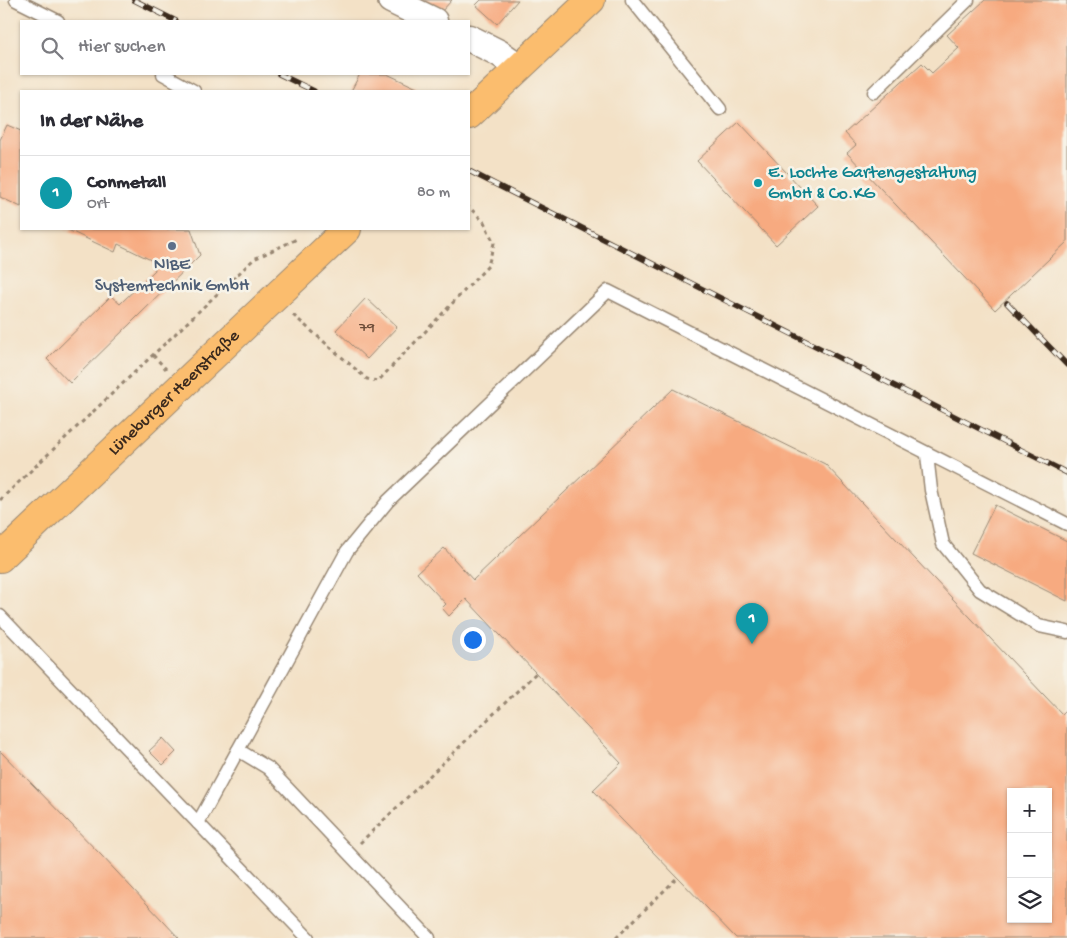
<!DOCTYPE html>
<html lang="de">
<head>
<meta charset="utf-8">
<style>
  :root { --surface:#fff; --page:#f7f7f7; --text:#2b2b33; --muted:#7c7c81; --line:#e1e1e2; --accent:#db2777 }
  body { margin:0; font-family:"Gochi Hand",sans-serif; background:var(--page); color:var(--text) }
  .controls { position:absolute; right:15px; bottom:15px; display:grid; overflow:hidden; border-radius:0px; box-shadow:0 1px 4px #0004 }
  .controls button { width:45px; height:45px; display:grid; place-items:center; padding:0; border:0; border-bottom:1px solid var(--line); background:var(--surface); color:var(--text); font:25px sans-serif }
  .you { position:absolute; left:472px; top:639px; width:18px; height:18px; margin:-12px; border:4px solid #fff; border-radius:50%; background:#1a73e8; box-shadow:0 0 0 8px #1a73e833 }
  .badge { display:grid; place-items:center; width:32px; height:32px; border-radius:50%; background:var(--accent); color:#fff; font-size:16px; font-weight:700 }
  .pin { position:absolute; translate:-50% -41px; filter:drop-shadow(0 1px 2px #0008) }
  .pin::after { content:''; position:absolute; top:26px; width:18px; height:15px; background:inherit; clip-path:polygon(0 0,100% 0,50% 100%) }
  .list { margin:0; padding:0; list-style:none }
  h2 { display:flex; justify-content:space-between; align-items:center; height:65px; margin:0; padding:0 20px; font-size:21px }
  h2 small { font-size:16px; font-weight:400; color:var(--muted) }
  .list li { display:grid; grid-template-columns:32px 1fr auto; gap:15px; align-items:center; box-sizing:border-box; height:75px; padding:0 20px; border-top:1px solid var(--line) }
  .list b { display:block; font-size:19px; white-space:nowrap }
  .list p { margin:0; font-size:16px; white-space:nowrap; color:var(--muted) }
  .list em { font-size:16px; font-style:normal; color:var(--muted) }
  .icon { flex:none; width:28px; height:28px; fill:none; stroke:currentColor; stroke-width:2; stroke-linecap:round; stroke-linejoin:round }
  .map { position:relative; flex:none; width:1067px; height:938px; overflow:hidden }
  .search { position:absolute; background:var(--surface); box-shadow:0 1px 4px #0004; left:20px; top:20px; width:450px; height:55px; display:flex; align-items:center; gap:12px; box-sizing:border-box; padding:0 18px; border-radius:0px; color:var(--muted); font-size:19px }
  .panel { position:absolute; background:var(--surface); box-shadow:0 1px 4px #0004; left:20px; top:90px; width:450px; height:140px; border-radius:0px }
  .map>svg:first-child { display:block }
  .building { fill:#f7aa80; fill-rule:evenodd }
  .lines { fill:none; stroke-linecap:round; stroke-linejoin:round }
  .service-casing { stroke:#978672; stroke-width:15 }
  .minor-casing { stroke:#978672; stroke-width:29 }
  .primary-casing { stroke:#978672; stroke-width:30 }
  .path { stroke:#978672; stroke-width:3; stroke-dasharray:4 4; stroke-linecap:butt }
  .service { stroke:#fff; stroke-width:12 }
  .minor { stroke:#fff; stroke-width:26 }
  .primary { stroke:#fbbd6e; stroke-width:28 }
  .rail-casing { stroke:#3b2a1e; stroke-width:5.5 }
  .rail { stroke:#f7f3e8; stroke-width:4; stroke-dasharray:11; stroke-linecap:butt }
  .culture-dot { fill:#0f9aa8; stroke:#f7f3e8; stroke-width:2 }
  .service-dot { fill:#5c6f8a; stroke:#f7f3e8; stroke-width:2 }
  .labels { text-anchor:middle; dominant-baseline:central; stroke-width:5; stroke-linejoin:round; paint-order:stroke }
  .number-label { font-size:15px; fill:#6a4a36 }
  .culture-label { font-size:18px; fill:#0d838f; stroke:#f7f3e8; text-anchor:start }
  .service-label { font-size:18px; fill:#4e5e75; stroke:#f7f3e8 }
  .street-label { font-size:18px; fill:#3b2a1e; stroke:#f7f3e8 }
</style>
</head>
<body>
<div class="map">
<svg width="1067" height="938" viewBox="0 0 1067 938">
  <rect width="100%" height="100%" fill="#f7f3e8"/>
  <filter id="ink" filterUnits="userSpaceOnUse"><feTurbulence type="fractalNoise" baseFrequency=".02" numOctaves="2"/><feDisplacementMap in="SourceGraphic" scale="10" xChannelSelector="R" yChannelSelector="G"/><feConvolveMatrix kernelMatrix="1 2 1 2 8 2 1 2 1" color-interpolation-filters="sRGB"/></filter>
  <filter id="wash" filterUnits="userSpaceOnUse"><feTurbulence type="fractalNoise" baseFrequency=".0096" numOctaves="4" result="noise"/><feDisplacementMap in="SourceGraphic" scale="20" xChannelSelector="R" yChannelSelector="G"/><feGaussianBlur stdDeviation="1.12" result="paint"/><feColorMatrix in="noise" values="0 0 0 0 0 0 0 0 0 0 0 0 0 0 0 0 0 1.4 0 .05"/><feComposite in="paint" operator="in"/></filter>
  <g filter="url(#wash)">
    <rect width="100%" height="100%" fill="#f3e1c6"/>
    <g id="blocks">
      <!-- building -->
      <g class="building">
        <polygon points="415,0 452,0 441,12"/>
        <polygon points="481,0 518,0 497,24 476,5"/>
        <polygon points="985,0 1067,0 1067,242 995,310 847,153 856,145 845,133 922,63 932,73 959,48 947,35"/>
        <polygon points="360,74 387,74 417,88 415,91 351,91"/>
        <polygon points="739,122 818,206 776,245 697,161"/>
        <polygon points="7,125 21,131 21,207 0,197 0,140"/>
        <polygon points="66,229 191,229 200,255 70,383 47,359 111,296 120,304 155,270 153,261 118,244 115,252"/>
        <polygon points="366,298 397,327 367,359 336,330"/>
        <path d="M673,389L825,464L1062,714L1067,709V938H736L593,790L621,763L466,599L449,616L442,608L446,604L417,573L444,548L473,580ZM1011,792H1048V919H1011Z"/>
        <polygon points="995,505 1067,541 1067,601 971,553"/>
        <polygon points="163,738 176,752 163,765 149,751"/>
        <polygon points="0,751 101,855 179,938 0,938"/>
      </g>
    </g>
  </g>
  <g filter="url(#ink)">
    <use href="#blocks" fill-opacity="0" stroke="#978672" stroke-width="1"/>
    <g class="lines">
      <!-- service casing -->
      <g class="service-casing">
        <g id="service">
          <polyline points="16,0 58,21"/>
          <polyline points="632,0 720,109"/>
          <polyline points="163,74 194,91"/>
          <polyline points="874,92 968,0"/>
          <polyline points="927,455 931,490 943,544 980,590 1039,626 1067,632"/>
          <polyline points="0,616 308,938"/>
          <polyline points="238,750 268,768 429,938"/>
          <polyline points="198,823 347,551 388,501 608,291 1067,524"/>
        </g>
      </g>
      <!-- minor casing -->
      <g class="minor-casing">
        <g id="minor">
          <polyline points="391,0 434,21"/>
          <polyline points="469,38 499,53 519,67"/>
        </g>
      </g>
      <!-- primary casing -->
      <g class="primary-casing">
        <g id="primary">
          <polyline points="469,115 591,0"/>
          <path id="s1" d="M0,558L347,229"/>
        </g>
      </g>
      <!-- path -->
      <g class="path">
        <polyline points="293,315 367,379 378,381 488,266 494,243 484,222 469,207"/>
        <polyline points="153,355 166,369"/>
        <polyline points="0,500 254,259 299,238"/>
        <polyline points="360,843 536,673"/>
        <polyline points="616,938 678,877"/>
      </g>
      <!-- service -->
      <use href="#service" class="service"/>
      <!-- minor -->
      <use href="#minor" class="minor"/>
      <!-- primary -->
      <use href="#primary" class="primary"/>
      <!-- rail casing -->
      <g class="rail-casing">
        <g id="rail">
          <polyline points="134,0 176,21"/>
          <polyline points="279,74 314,91"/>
          <polyline points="469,171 1067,473"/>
          <polyline points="1007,303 1067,365"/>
        </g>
      </g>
      <!-- rail -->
      <use href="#rail" class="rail"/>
    </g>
  </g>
  <!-- markers -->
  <circle class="culture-dot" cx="758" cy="183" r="5"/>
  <circle class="service-dot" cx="172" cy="246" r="5"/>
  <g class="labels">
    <!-- number labels -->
    <g class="number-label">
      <text x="367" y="328">79</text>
    </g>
    <!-- culture labels -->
    <g class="culture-label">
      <text x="768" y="173">E. Lochte Gartengestaltung<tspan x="768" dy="21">GmbH &amp; Co.KG</tspan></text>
    </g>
    <!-- service labels -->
    <g class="service-label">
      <text x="172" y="265">NIBE<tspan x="172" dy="21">Systemtechnik GmbH</tspan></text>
    </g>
    <!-- street labels -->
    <g class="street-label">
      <text stroke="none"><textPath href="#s1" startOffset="240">Lüneburger Heerstraße</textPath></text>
    </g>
  </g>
</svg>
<div class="controls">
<button>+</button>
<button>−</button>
<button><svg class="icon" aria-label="layers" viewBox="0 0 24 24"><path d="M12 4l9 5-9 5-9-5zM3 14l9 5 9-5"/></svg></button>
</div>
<div class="you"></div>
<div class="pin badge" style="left:752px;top:644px;background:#0f9aa8">1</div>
<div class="search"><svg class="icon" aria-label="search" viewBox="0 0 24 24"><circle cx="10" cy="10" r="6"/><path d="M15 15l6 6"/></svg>Hier suchen</div>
<section class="panel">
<h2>In der Nähe<small></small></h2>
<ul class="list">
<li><span class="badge" style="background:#0f9aa8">1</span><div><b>Conmetall</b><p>Ort</p></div><em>80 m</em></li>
</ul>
</section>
</div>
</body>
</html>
